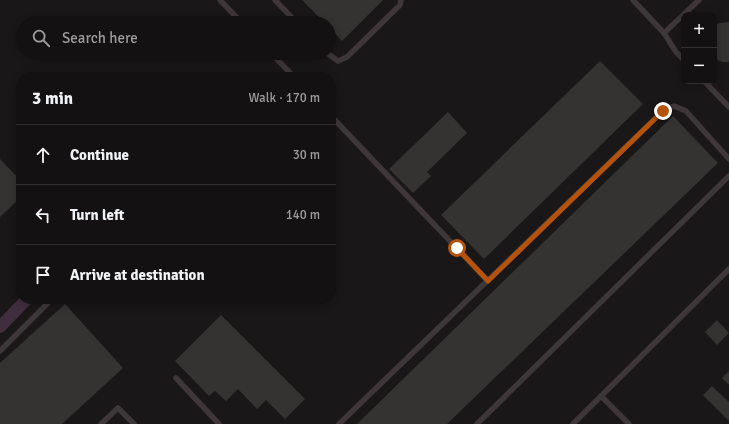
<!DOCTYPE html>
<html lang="en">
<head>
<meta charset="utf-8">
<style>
  :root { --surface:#131111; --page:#1c1a1a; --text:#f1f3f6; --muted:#9d9d9f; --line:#323131 }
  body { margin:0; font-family:Signika,sans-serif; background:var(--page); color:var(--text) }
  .controls { position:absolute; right:12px; top:12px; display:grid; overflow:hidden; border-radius:8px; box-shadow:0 2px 10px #0003 }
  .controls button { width:36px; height:36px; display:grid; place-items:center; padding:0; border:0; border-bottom:1px solid var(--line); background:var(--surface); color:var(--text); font:20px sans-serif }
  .stop { position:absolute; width:12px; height:12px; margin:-9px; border:3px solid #b45309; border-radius:50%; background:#fff }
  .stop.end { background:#b45309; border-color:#fff; box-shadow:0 1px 4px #0008 }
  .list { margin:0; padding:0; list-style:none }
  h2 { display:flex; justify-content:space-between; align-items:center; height:52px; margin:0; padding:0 16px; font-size:17px }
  h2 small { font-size:13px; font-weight:400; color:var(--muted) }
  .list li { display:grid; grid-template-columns:26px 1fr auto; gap:12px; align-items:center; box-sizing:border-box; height:60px; padding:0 16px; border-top:1px solid var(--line) }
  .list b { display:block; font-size:15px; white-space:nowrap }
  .list em { font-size:13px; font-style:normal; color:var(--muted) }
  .icon { flex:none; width:22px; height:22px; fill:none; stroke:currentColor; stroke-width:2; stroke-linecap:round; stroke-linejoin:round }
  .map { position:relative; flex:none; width:729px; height:424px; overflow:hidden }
  .search { position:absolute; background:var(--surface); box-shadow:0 2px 10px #0003; left:16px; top:16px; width:320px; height:44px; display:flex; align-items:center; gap:10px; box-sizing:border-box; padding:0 14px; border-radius:22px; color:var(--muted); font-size:15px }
  .panel { position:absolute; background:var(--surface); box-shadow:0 2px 10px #0003; left:16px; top:72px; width:320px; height:232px; border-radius:16px }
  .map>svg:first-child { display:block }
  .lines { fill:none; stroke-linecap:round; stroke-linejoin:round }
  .canal { stroke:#402d3d; stroke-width:12 }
  .building { fill:#353232 }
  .lane { stroke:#3e373a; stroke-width:5.5 }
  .route { stroke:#b45309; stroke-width:5 }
</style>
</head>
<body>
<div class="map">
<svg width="729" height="424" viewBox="0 0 729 424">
  <rect width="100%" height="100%" fill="#191717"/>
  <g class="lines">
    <!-- canal -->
    <polyline class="canal" points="0,327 27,299"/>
  </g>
  <!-- building -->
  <g class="building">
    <polygon points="302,0 383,0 342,41 329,27 329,23 325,23"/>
    <polygon points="729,22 729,62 722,62 714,58 714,26 720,23"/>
    <polygon points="600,61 643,104 484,259 441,215"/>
    <polygon points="448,112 467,133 427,172 431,176 413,193 389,169"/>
    <polygon points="673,116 718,163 447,424 357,424"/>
    <polygon points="0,159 21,181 21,197 0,217"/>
    <polygon points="65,304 123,368 62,424 0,424 0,363"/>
    <polygon points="221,315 305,399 285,419 266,400 257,409 238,389 226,401 215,391 209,396 175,361"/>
    <polygon points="717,320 729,333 717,345 705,332"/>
    <polygon points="729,371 729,385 722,378"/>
    <polygon points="712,386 729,402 729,421 703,395"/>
  </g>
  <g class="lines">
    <!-- lane -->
    <g class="lane">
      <polyline points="220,0 242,23"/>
      <polyline points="275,0 297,23"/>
      <polyline points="633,0 664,33 676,52 684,60"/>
      <polyline points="664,33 699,0"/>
      <polyline points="271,53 294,77"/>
      <polyline points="327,53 338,61 347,57 400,5 401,0"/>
      <polyline points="704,81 729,107"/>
      <polyline points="331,116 488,281"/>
      <polyline points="0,351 52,299"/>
      <polyline points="176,378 219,424"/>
      <polyline points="601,396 629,424"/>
      <polyline points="101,424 118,408 134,424"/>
      <polyline points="339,424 663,111 674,106 686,111 729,159"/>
      <polyline points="477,424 729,176"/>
      <polyline points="573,424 729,269"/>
    </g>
  </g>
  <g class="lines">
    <!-- route -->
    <polyline class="route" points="457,248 488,281 663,111"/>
  </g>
</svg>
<div class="controls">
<button>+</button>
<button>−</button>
</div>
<div class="stop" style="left:457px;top:248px"></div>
<div class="stop end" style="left:663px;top:111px"></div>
<div class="search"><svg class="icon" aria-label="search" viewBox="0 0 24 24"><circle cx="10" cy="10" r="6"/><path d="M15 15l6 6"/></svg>Search here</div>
<section class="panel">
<h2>3 min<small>Walk · 170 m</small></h2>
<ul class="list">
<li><svg class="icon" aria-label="ahead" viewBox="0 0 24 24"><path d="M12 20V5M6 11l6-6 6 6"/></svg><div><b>Continue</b></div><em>30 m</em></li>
<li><svg class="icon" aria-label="left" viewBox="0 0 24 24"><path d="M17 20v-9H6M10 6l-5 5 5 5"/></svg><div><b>Turn left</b></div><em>140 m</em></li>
<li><svg class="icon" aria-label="arrive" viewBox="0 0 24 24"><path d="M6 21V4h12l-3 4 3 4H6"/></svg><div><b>Arrive at destination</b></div></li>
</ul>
</section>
</div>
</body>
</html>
